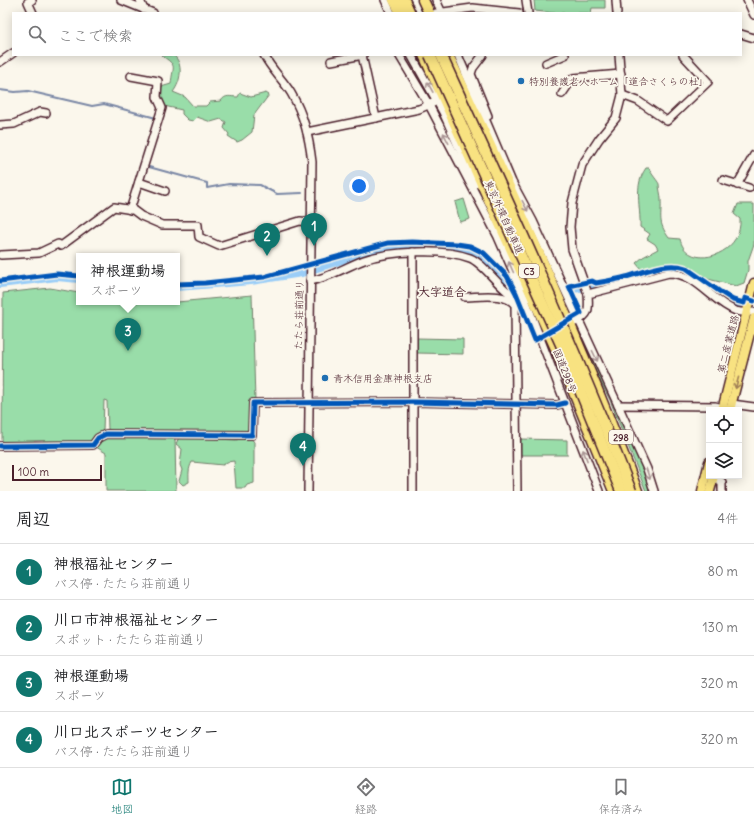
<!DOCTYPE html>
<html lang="ja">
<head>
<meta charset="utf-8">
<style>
  :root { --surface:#fff; --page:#f2f2f2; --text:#202124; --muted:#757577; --line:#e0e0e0; --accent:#0f766e }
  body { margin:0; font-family:Delius,"Klee One",sans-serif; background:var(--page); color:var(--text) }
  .controls { position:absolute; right:12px; bottom:12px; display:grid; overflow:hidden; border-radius:0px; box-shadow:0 2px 10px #0003 }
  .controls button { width:36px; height:36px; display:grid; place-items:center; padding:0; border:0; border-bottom:1px solid var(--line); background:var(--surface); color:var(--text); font:20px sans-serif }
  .scale { position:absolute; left:12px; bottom:10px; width:90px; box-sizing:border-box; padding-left:4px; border:2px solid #4a1f2b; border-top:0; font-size:11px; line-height:14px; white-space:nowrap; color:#4a1f2b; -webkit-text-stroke:3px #fbf7ec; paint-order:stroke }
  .you { position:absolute; left:359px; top:186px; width:14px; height:14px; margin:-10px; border:3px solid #fff; border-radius:50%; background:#1a73e8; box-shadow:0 0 0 6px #1a73e833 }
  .badge { display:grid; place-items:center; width:26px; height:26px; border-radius:50%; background:var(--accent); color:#fff; font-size:13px; font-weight:700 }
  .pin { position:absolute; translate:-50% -33px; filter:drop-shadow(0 1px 2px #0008) }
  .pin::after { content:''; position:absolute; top:21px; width:14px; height:12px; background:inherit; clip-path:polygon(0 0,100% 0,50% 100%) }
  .popup { position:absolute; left:76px; top:253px; width:104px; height:52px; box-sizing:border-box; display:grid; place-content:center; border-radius:0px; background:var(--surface); filter:drop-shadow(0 1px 3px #0005); font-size:13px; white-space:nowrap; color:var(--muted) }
  .popup b { font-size:15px; color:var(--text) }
  .popup::after { content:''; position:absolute; left:50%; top:100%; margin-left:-8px; border:8px solid transparent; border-top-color:var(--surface) }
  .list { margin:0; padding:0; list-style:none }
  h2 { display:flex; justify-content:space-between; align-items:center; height:52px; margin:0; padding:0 16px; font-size:17px }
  h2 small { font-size:13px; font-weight:400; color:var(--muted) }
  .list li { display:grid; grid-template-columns:26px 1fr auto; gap:12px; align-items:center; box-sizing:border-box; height:56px; padding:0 16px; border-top:1px solid var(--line) }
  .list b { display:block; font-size:15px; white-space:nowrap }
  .list p { margin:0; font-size:13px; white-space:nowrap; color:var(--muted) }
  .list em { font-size:13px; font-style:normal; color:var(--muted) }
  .icon { flex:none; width:22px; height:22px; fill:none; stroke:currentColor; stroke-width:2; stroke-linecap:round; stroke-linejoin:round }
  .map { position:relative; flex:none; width:754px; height:491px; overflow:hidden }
  .search { position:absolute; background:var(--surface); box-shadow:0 2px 10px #0003; left:12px; right:12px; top:12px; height:44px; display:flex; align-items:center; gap:10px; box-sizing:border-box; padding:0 14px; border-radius:0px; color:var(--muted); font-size:15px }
  .sheet { height:276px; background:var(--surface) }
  nav { display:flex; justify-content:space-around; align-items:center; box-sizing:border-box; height:56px; border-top:1px solid var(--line); background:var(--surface); font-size:11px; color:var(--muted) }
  nav a { display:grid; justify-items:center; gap:2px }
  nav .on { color:var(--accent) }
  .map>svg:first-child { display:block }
  .green { fill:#99dda9; stroke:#727e6a }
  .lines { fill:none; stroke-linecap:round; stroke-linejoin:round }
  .stream { stroke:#7a87a5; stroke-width:2 }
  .canal { stroke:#9acdf7; stroke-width:6 }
  .minor-casing { stroke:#4a1f2b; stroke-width:10 }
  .major-casing { stroke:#4a1f2b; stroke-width:11 }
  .highway-casing { stroke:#4a1f2b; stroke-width:13 }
  .minor { stroke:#fbf7ec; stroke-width:7 }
  .major { stroke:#f8e281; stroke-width:8 }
  .highway { stroke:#f8e281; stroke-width:10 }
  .highway-bridge-casing { stroke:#4a1f2b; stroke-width:13; stroke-linecap:butt }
  .highway-bridge { stroke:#f8e281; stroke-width:10 }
  .cycleway-casing { stroke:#fbf7ec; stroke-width:8 }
  .cycleway { stroke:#0057b8; stroke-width:5 }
  .oneway { stroke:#ab9695 }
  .oneway2 { stroke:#a18056 }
  .poi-dot { fill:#1f6fb2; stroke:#fbf7ec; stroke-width:1.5 }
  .labels { text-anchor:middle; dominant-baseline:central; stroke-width:3.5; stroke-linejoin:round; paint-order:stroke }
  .shield { fill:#fbf7ec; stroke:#7f6065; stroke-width:1 }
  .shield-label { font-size:9px; font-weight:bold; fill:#4a1f2b }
  .poi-label { font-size:10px; fill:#4a1f2b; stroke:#fbf7ec; text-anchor:start }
  .street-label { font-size:10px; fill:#4a1f2b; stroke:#fbf7ec }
  .quarter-label { font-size:12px; font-weight:bold; fill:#4a1f2b; stroke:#fbf7ec }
</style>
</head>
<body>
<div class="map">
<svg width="754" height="491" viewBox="0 0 754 491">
  <rect width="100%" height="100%" fill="#fbf7ec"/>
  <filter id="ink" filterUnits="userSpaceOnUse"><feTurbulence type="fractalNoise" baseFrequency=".025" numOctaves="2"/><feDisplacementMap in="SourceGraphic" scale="8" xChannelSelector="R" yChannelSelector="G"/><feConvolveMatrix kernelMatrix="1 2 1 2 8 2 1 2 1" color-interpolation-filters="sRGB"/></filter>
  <g filter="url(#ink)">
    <!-- green -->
    <g class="green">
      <polygon points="534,0 605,0 605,8 592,8 591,13 554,13 535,11"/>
      <path d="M161,55H173C184,63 181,82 173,92L185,97L193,106H206L210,102L221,101C226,94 230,97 238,97L240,93L251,97L266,93L269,95L254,115L252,132L242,140L237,142L228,136L229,134L224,128L226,122L221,119L211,122L197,117L193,121L188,120L182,114V110L164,106L160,97L161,87L171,84C173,64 178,67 161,55Z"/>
      <path d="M646,168H649C651,174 658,181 659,184C659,189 661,195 661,199C662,218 657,221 669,238L680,239C687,272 743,256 740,219L734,214L738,204H754V244L748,261V270L744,283L736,286L708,279L681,263L665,264L646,270L641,269L636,263L643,257L658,249L655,244L647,239L650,234L640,227C641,207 633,186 646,168Z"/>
      <polygon points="464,199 470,219 460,222 455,202"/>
      <polygon points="50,288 79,293 79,302 177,302 252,295 255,401 250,401 250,428 246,432 111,431 108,429 107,401 104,400 103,431 89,443 5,445 2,440 3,293"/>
      <polygon points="576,327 583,337 639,458 651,491 646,491 610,400 580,341"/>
      <polygon points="416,338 463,339 463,354 417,353"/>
      <polygon points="103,437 175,438 176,491 106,491 106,453 96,447"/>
      <path d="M179,437L236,440L250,437L254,442V483L247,485L245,488H236L234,461L227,462L223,465L192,462C188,469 189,475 189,482L183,485L179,481L182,470L180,465L182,449L176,444Z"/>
      <polygon points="520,439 567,440 567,455 520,455"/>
    </g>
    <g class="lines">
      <!-- stream -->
      <g class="stream">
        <polyline points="0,90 15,92 28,91 92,106 104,104 156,118"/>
        <polyline points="149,167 207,183 207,188 229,184 260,185 277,194 302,193"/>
      </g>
      <!-- canal -->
      <g class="canal">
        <polyline points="0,285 57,278 79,280"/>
        <polyline points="177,288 251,282 302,274 380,249 405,246 449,248 473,252 484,260 504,283"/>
        <path d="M574,290L618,282L669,268C697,269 715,296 740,306"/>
      </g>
      <!-- minor casing -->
      <g class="minor-casing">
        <g id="minor">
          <polyline points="32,0 28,2 33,13"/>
          <polyline points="121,0 153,13"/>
          <polyline points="140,0 144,10"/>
          <polyline points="385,0 391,13"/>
          <polyline points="436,0 442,13"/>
          <polyline points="526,0 528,13"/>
          <polyline points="616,0 617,13"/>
          <polyline points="747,0 754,15"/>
          <polyline points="436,13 473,8 519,13"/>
          <polyline points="741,34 754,38"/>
          <path d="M264,55C271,69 283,80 291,93C304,115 309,137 312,162L308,491"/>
          <polyline points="362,55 376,118"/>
          <polyline points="399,55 429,105 498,237 525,299 599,491"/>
          <polyline points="411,55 443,112 475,184"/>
          <polyline points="458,55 512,182 533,221 618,405 647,469 654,491"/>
          <polyline points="483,55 473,68 471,74 488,116"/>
          <polyline points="331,61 363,55"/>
          <polyline points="0,62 13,53"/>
          <polyline points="546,63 565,55"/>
          <polyline points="562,94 573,78 621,74"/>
          <polyline points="622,95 638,101 667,121 708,82 683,55"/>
          <polyline points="0,125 14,124 40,112 46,113"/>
          <polyline points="307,132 419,109 433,103"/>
          <polyline points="723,180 749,188"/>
          <polyline points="139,182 165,191"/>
          <polyline points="737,185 754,155"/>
          <polyline points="130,210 162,108 157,97 158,81 131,76"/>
          <polyline points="1,255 39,253 58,244 61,246 114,207 133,210 141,216 162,225 198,225 199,237 219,246 300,221 311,222"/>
          <path d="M310,281C329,278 345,267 364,260C390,251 444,248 470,258C488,265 505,300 525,299"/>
          <polyline points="588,294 572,249 570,227 572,203 582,165 599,139 616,118 622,95 619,55"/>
          <path d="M465,297C479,297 506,292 515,305L517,491"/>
          <path d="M575,322C590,315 589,310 588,294L669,273C696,273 712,302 736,311C742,313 748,312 754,312"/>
          <polyline points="732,404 754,407"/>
          <polyline points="618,405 715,406 723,408"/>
          <polyline points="0,446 93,445 98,438 106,434 252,435 253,403 413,402 557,405 565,403"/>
          <polyline points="714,477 722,482 722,491"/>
          <polyline points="413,491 413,252"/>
        </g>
      </g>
      <!-- major casing -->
      <g class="major-casing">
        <g id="major">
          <polyline points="722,410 754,283"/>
          <polyline points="730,410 754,318"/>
          <polyline points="702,491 709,462"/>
          <polyline points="710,491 714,476"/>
        </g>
      </g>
      <!-- highway casing -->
      <g class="highway-casing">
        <g id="highway">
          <polyline points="394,0 401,13"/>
          <polyline points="404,0 410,13"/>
          <polyline points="423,0 429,13"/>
          <polyline points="424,55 558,353 614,491"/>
          <path d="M448,55C515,198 581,343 637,491"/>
        </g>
      </g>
      <!-- minor -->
      <use href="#minor" class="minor"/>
      <!-- major -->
      <use href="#major" class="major"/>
      <!-- highway -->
      <use href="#highway" class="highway"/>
      <!-- highway-bridge casing -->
      <g class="highway-bridge-casing">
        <g id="highway-bridge">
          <polyline points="430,55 564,351 621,491"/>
          <path d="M441,55C507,199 573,343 631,491"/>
        </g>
      </g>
      <!-- highway-bridge -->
      <use href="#highway-bridge" class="highway-bridge"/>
      <!-- cycleway casing -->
      <g class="cycleway-casing">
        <g id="cycleway">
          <polyline points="0,281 57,274 79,276"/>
          <path d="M177,284L205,283L264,277L388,243L412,242L457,244L470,246L484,253L507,276L516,293L535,340L581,313L569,286L592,281L596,283C606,281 616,280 626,277C645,272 666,261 686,268L719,291L733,300L744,303L745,298L754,301"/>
          <polyline points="0,446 93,445 98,438 106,434 252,435 253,403 413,402 557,405 565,403"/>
        </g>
      </g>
      <!-- cycleway -->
      <use href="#cycleway" class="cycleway"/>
    </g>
    <!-- one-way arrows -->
    <defs><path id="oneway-shaft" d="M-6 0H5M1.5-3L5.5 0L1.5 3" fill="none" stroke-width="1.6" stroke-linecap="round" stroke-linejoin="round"/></defs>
    <g class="oneway">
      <use href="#oneway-shaft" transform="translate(430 87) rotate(-119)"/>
      <use href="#oneway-shaft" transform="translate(446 138) rotate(-117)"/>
      <use href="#oneway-shaft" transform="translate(525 206) rotate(62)"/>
      <use href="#oneway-shaft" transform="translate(511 267) rotate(-114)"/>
      <use href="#oneway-shaft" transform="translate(595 356) rotate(64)"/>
      <use href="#oneway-shaft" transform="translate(585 455) rotate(-111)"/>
      <use href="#oneway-shaft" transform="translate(648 474) rotate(71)"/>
    </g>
    <use class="oneway2" href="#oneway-shaft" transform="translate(737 383) rotate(105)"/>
  </g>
  <!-- markers -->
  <g class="poi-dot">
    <circle cx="521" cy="81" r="4"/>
    <circle cx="325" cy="378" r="4"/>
  </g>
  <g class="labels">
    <!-- shield labels -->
    <g class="shield">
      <rect x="519" y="264" width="20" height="14" rx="3"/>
      <rect x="609" y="430" width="24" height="14" rx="3"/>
    </g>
    <g class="shield-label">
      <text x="529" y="271">C3</text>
      <text x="621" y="437">298</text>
    </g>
    <!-- poi labels -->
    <g class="poi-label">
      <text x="529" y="81">特別養護老人ホーム「道合さくらの杜」</text>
      <text x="333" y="378">青木信用金庫神根支店</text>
    </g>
    <!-- street labels -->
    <g class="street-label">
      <text transform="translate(504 217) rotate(66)">東京外環自動車道</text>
      <text transform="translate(299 315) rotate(-89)">たたら荘前通り</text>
      <text transform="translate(728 344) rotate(-76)">第二産業道路</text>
      <text transform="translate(565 371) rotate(68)">国道298号</text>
    </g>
    <!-- quarter labels -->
    <g class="quarter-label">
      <text x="442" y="291">大字道合</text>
    </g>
  </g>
</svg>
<div class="controls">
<button><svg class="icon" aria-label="locate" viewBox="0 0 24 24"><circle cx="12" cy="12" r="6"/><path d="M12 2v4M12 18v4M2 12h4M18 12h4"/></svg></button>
<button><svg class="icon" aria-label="layers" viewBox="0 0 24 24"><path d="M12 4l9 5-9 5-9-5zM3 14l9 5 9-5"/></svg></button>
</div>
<div class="scale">100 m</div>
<div class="you"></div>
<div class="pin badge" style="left:314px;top:246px">1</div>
<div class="pin badge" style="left:267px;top:256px">2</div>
<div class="pin badge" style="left:128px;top:351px">3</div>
<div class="popup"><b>神根運動場</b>スポーツ</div>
<div class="pin badge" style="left:303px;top:466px">4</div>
<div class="search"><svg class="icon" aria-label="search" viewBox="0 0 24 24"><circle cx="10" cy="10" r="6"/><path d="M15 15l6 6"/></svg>ここで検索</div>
</div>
<section class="sheet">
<h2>周辺<small>4件</small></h2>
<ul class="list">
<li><span class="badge">1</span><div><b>神根福祉センター</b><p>バス停 · たたら荘前通り</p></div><em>80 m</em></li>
<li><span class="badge">2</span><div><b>川口市神根福祉センター</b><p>スポット · たたら荘前通り</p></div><em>130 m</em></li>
<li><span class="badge">3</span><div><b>神根運動場</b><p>スポーツ</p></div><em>320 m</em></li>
<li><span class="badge">4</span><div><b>川口北スポーツセンター</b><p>バス停 · たたら荘前通り</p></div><em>320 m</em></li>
</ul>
</section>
<nav>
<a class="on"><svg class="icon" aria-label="map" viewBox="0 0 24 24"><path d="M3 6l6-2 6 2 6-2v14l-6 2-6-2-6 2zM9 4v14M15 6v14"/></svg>地図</a>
<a><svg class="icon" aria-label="directions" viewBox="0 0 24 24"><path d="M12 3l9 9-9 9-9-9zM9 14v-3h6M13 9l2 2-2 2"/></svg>経路</a>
<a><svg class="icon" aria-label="saved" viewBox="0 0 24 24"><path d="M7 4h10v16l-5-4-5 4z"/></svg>保存済み</a>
</nav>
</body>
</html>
